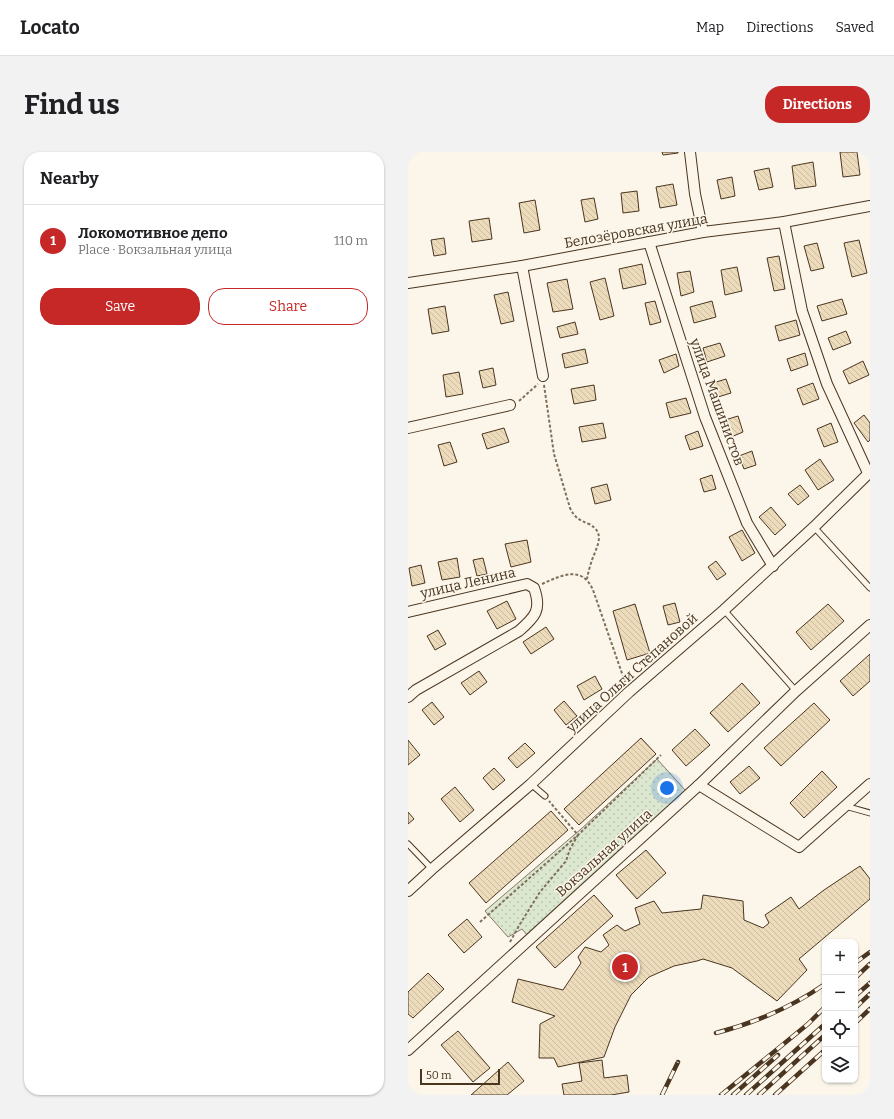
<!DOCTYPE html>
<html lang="en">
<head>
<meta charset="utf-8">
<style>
  :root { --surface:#fff; --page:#f2f2f2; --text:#202124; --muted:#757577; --line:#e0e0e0; --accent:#c62828 }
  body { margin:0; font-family:Bitter,serif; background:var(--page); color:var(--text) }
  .controls { position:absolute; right:12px; bottom:12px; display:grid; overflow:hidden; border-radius:8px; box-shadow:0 1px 3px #0004 }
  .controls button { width:36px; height:36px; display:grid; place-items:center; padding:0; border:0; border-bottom:1px solid var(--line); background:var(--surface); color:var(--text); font:20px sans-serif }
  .scale { position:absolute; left:12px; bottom:10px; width:80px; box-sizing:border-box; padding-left:4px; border:2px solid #4a3520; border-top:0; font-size:11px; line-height:14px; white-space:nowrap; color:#4a3520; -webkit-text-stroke:3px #fbf6e9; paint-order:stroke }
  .you { position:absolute; left:259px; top:636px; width:14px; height:14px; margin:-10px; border:3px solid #fff; border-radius:50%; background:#1a73e8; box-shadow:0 0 0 6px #1a73e833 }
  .badge { display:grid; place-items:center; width:26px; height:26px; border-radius:50%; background:var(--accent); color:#fff; font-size:13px; font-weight:700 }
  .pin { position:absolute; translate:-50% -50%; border:2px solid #fff; box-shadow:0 1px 4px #0006 }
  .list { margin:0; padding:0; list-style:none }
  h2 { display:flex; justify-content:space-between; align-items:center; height:52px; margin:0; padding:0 16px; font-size:17px }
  h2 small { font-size:13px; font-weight:400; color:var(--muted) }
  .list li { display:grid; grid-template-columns:26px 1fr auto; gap:12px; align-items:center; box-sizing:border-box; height:72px; padding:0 16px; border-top:1px solid var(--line) }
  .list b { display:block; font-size:15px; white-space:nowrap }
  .list p { margin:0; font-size:13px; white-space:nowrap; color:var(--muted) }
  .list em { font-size:13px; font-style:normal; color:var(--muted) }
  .actions { display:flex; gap:8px; padding:12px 16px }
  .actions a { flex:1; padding:9px 0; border:1px solid var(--accent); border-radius:16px; text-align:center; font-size:14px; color:var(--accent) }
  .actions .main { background:var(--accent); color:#fff }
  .icon { flex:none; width:22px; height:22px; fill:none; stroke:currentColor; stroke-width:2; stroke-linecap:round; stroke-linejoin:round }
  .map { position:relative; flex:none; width:462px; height:943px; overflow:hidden; border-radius:16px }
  header { display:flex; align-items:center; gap:24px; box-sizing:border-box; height:56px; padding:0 20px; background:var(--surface); border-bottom:1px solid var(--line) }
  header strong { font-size:19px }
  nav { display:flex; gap:22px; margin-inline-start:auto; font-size:14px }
  .intro { display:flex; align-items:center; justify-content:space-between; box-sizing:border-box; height:96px; padding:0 24px }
  h1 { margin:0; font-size:28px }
  .button { padding:10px 18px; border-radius:16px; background:var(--accent); color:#fff; font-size:14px; font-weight:700 }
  main { display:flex; gap:24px; padding:0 24px }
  aside { flex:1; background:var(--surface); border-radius:16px; box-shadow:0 1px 3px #0004 }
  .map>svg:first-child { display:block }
  .grass { fill:url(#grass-dots); stroke:#887966 }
  .building { fill:url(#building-back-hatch); stroke:#4a3520 }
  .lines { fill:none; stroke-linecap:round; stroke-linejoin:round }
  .lane-casing { stroke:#4a3520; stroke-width:7 }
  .street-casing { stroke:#4a3520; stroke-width:12 }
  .path { stroke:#7f6f5c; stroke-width:2; stroke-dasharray:3 2; stroke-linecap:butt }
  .lane { stroke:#fbf6e9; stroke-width:5 }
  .street { stroke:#fbf6e9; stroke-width:10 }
  .rail-casing { stroke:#4a3520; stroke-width:4.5 }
  .rail { stroke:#fbf6e9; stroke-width:3; stroke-dasharray:9; stroke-linecap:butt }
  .labels { text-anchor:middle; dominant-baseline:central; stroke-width:3; stroke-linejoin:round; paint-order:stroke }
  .street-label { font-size:14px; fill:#4a3520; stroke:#fbf6e9 }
</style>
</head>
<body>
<header>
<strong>Locato</strong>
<nav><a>Map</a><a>Directions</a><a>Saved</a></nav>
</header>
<div class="intro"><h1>Find us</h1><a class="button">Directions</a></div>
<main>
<aside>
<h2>Nearby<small></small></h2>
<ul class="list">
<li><span class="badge">1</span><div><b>Локомотивное депо</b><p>Place · Вокзальная улица</p></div><em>110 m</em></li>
</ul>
<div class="actions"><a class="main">Save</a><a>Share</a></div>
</aside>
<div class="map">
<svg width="462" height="943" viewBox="0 0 462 943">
  <defs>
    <pattern id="grass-dots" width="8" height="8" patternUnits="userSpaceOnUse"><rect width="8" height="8" fill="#dce7d0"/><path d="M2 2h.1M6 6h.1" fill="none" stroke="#bec7b2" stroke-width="1.8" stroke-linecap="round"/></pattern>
    <pattern id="building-back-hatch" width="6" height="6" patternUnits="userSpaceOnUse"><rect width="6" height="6" fill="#ecdcbc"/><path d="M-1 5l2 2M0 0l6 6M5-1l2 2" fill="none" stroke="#ccbda1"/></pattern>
  </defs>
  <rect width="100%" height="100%" fill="#fbf6e9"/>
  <!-- grass -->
  <polygon class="grass" points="249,607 278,639 119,783 114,777 100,785 77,759 173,677"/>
  <!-- building -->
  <g class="building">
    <polygon points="254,0 270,0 270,1 255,3"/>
    <polygon points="432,0 449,0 452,23 435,25"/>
    <polygon points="405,10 408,34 387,37 384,14"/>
    <polygon points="361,16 365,35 351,38 346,19"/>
    <polygon points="324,25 327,44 313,47 309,28"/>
    <polygon points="265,32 269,53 252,56 248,35"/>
    <polygon points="229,39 231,59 215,61 213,41"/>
    <polygon points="186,46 190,67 177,70 173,48"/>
    <polygon points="127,48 132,78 116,81 111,51"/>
    <polygon points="81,66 84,87 64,90 61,69"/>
    <polygon points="36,86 38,102 26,104 23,88"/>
    <polygon points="451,88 459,121 444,125 436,91"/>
    <polygon points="409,91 416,116 403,119 396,94"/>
    <polygon points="371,104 377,137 366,139 359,106"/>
    <polygon points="234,112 238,132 215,137 211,117"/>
    <polygon points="329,115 334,139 317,143 313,118"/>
    <polygon points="282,119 286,140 273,144 269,121"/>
    <polygon points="197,126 206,164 192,168 182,130"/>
    <polygon points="159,127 165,157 145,160 139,131"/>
    <polygon points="100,140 106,169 93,172 86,143"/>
    <polygon points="434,147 439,162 414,169 409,154"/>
    <polygon points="247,149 253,170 242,173 237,151"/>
    <polygon points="304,149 308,165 286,171 282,155"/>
    <polygon points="37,154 41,179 24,182 20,157"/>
    <polygon points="388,168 392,183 371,189 367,174"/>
    <polygon points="167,170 170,182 152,186 149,175"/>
    <polygon points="438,179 443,191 425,198 420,186"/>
    <polygon points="312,191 317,204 299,210 295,196"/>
    <polygon points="177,197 180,211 157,216 154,202"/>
    <polygon points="397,201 400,213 383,219 379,207"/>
    <polygon points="268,202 271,214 256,221 251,208"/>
    <polygon points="455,209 461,223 441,232 435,219"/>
    <polygon points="85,216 88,233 75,236 71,219"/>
    <polygon points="51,220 55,242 38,245 35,223"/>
    <polygon points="318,227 323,241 310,245 305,231"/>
    <polygon points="405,231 411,247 395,253 389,237"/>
    <polygon points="186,233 188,248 166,252 163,237"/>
    <polygon points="278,246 283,261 262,266 258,251"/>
    <polygon points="456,263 462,271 462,288 460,290 446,271"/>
    <polygon points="330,264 335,280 323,285 317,268"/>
    <polygon points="195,271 198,286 174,290 171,275"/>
    <polygon points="423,271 430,290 416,295 409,277"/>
    <polygon points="96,276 101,290 79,297 74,282"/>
    <polygon points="290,279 295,294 282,298 277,284"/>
    <polygon points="42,290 49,310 36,314 30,293"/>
    <polygon points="344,299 348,313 336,317 331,304"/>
    <polygon points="412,307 426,328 410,338 397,318"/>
    <polygon points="304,323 308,337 296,340 292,327"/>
    <polygon points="199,332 203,348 187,352 183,336"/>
    <polygon points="392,333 401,344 390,353 380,342"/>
    <polygon points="363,355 378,373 367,383 351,365"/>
    <polygon points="334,378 347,401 334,409 321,385"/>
    <polygon points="119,388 123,410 103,415 97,392"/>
    <polygon points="49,406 52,425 34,428 30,410"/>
    <polygon points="75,406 79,422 69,424 65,408"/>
    <polygon points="308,409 318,422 309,428 300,415"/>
    <polygon points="13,413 17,431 4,434 1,416"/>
    <polygon points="99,449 108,467 89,477 79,459"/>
    <polygon points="267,451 272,470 260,473 255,454"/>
    <polygon points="227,452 242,501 219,508 205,459"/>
    <polygon points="420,452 436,469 403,498 388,480"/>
    <polygon points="138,475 146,487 123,502 115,490"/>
    <polygon points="30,478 38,492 27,498 19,484"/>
    <polygon points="462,502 462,529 445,544 432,529"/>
    <polygon points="71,519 79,530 62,543 53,531"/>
    <polygon points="187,524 194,537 176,548 169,534"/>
    <polygon points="334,531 352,551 320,580 302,561"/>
    <polygon points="156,549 169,564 158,573 146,558"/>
    <polygon points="24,550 36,565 26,573 14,558"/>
    <polygon points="406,551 422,568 373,614 356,596"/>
    <polygon points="287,577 302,593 278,614 264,598"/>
    <polygon points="233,586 248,602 171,673 156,657"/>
    <polygon points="0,588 12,603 0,613"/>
    <polygon points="117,591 127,601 109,616 100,606"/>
    <polygon points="341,614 352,626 332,642 322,630"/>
    <polygon points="86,616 97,628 85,638 75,626"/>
    <polygon points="414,619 429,635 396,666 382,651"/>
    <polygon points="47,635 66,658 52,670 33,647"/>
    <polygon points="143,659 160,678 78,751 61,731"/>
    <polygon points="0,660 6,667 0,672"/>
    <polygon points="238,698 258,721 229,747 208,723"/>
    <polygon points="452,714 462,727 462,747 391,807 399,818 369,849 324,816 295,807 289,809 266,814 241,825 223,843 207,875 196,905 150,915 146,906 131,906 132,872 147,864 104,850 110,827 155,838 173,811 170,805 177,795 193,800 201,793 195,783 209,773 217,779 232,772 227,756 246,749 254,761 293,757 295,743 335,749 336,768 355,776 361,771 357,763 383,745 391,757 416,738"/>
    <polygon points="186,743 205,764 147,816 128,795"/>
    <polygon points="59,767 74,785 56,801 40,783"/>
    <polygon points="20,821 36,837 5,866 0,862 0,840"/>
    <polygon points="50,879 82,916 65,930 33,893"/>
    <polygon points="194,908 196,926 219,923 221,940 203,943 156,943 154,932 174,929 171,911"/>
    <polygon points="100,910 116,929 99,943 63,943"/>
  </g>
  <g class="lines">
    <!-- lane casing -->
    <g class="lane-casing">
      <g id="lane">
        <polyline points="406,375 462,436"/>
        <polyline points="316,458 388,539"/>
        <polyline points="123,632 137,644"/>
        <polyline points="437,654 462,661"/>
        <polyline points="0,692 24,717"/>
      </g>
    </g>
    <!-- street casing -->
    <g class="street-casing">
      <g id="street">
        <polyline points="282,0 287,42 295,80"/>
        <polyline points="376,70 394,159 419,232 460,321"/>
        <polyline points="241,90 297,265 339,371 365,414"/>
        <polyline points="114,114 135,224"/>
        <polyline points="0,131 114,114 295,80 376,70 462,54"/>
        <polyline points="0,276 102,253"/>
        <path d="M0,460L119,432L126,436C134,458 127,465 111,479L8,538L0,545"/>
        <polyline points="291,633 391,695 462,632"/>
        <polyline points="0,739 24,717 123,632 221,540 316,458 406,375 462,320"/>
        <polyline points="0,898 291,633 388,539 462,473"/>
      </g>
    </g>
    <!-- path -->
    <g class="path">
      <path d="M136,233L146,302L162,356C167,366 171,368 181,372C198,381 189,394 184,408C182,414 180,421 179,427"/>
      <polyline points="111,249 130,232"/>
      <path d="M134,432C154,423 174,413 185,438L217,530"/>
      <polyline points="72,770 170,683 253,603"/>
      <polyline points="102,790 112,772 132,740 158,709 162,697 170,683 141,649"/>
    </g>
    <!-- lane -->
    <use href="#lane" class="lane"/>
    <!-- street -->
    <use href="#street" class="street"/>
    <!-- rail casing -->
    <g class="rail-casing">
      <g id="rail">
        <polyline points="447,811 462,800"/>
        <polyline points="447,826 462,812"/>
        <polyline points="447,844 462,831"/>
        <polyline points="447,856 462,842"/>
        <polyline points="447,871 462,857"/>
        <path d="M308,881C346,871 384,855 417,832"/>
        <polyline points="254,943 270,910"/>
        <polyline points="313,943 400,872 417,855"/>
        <polyline points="325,943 370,903"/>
        <polyline points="338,943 417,872"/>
        <polyline points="351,943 417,883"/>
        <polyline points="367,943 417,898"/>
      </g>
    </g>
    <!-- rail -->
    <use href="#rail" class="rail"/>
  </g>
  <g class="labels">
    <!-- street labels -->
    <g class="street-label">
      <text transform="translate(228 79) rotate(-10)">Белозёровская улица</text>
      <text transform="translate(309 250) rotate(70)">улица Машинистов</text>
      <text transform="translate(60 431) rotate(-13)">улица Ленина</text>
      <text transform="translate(224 521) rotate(-42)">улица Ольги Степановой</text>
      <text transform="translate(196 701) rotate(-42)">Вокзальная улица</text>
    </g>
  </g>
</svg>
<div class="controls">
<button>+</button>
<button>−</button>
<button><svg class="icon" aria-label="locate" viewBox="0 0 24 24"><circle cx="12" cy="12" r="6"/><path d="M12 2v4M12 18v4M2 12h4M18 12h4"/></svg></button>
<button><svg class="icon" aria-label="layers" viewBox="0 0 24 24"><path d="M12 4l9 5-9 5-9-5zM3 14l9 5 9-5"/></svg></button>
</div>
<div class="scale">50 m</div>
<div class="you"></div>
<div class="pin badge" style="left:217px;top:815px">1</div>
</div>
</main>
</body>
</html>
